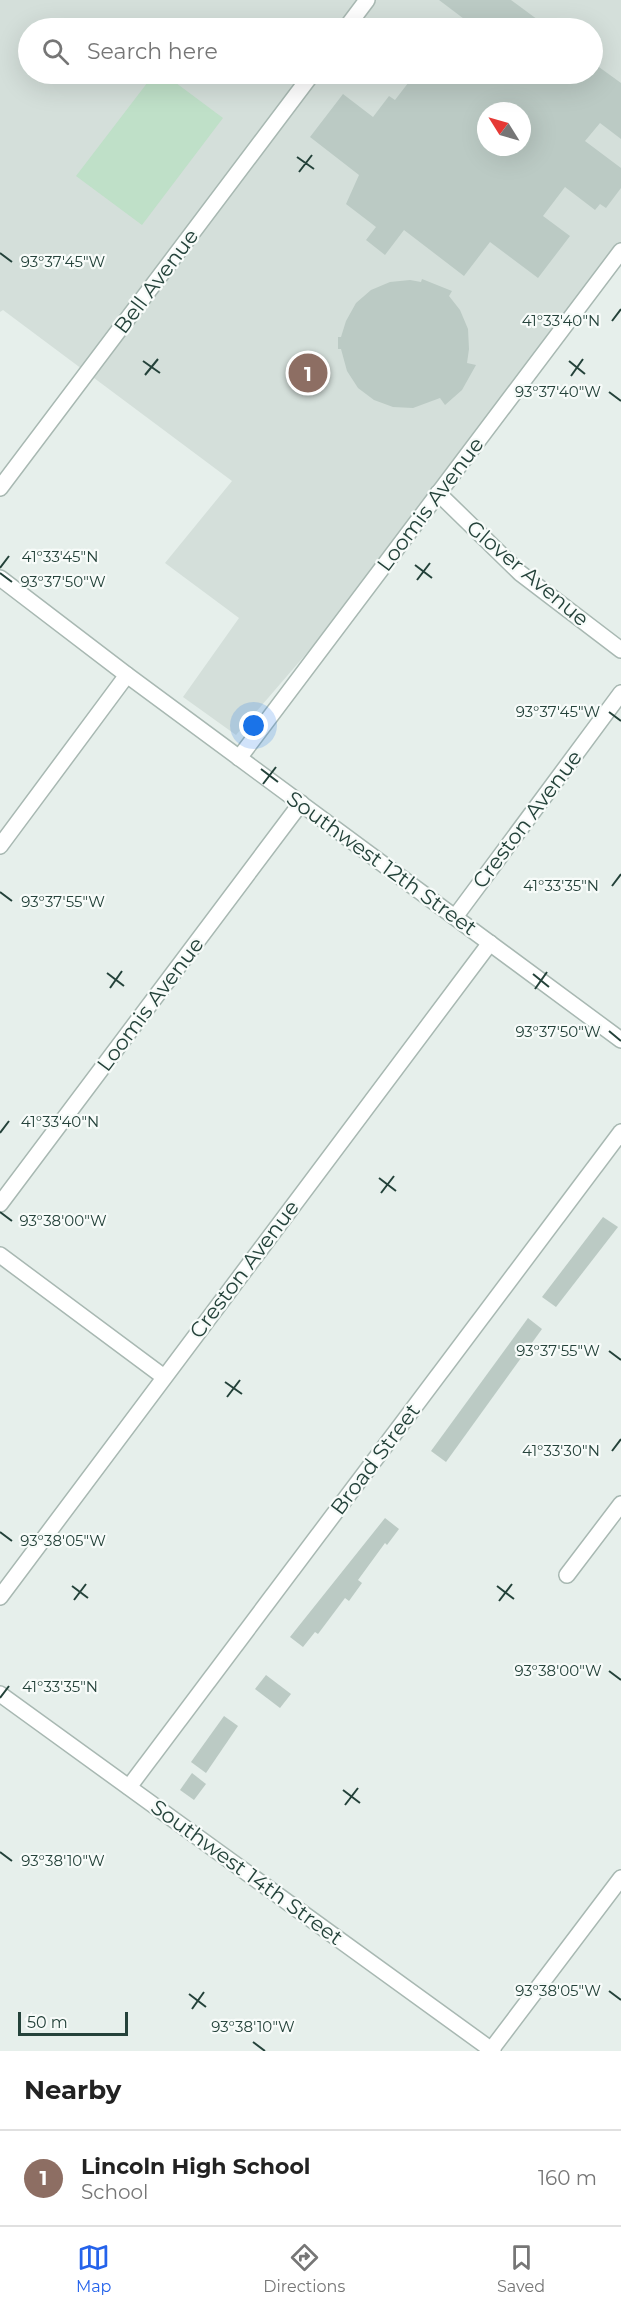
<!DOCTYPE html>
<html lang="en">
<head>
<meta charset="utf-8">
<style>
  :root { --surface:#fff; --page:#f6f6f6; --text:#222; --muted:#767676; --line:#e0e0e0; --accent:#2563eb }
  body { margin:0; font-family:Montserrat,sans-serif; background:var(--page); color:var(--text) }
  .compass { position:absolute; left:477px; top:102px; width:54px; height:54px; border-radius:50%; background:var(--surface); box-shadow:0 6px 24px #0002; rotate:307deg }
  .scale { position:absolute; left:18px; bottom:15px; width:110px; box-sizing:border-box; padding-left:6px; border:3px solid #24423a; border-top:0; font-size:16px; line-height:21px; white-space:nowrap; color:#24423a; -webkit-text-stroke:4px #f7fbf9; paint-order:stroke }
  .you { position:absolute; left:254px; top:726px; width:21px; height:21px; margin:-15px; border:4px solid #fff; border-radius:50%; background:#1a73e8; box-shadow:0 0 0 9px #1a73e833 }
  .badge { display:grid; place-items:center; width:39px; height:39px; border-radius:50%; background:var(--accent); color:#fff; font-size:20px; font-weight:700 }
  .pin { position:absolute; translate:-50% -50%; border:3px solid #fff; box-shadow:0 2px 6px #0006 }
  .list { margin:0; padding:0; list-style:none }
  h2 { display:flex; justify-content:space-between; align-items:center; height:78px; margin:0; padding:0 24px; font-size:26px }
  h2 small { font-size:20px; font-weight:400; color:var(--muted) }
  .list li { display:grid; grid-template-columns:39px 1fr auto; gap:18px; align-items:center; box-sizing:border-box; height:96px; padding:0 24px; border-top:2px solid var(--line) }
  .list b { display:block; font-size:22px; white-space:nowrap }
  .list p { margin:0; font-size:20px; white-space:nowrap; color:var(--muted) }
  .list em { font-size:20px; font-style:normal; color:var(--muted) }
  .icon { flex:none; width:33px; height:33px; fill:none; stroke:currentColor; stroke-width:2; stroke-linecap:round; stroke-linejoin:round }
  .map { position:relative; flex:none; width:621px; height:2051px; overflow:hidden }
  .search { position:absolute; background:var(--surface); box-shadow:0 6px 24px #0002; left:18px; right:18px; top:18px; height:66px; display:flex; align-items:center; gap:15px; box-sizing:border-box; padding:0 21px; border-radius:33px; color:var(--muted); font-size:22px }
  .sheet { height:174px; background:var(--surface) }
  nav { display:flex; justify-content:space-around; align-items:center; box-sizing:border-box; height:84px; border-top:2px solid var(--line); background:var(--surface); font-size:16px; color:var(--muted) }
  nav a { display:grid; justify-items:center; gap:3px }
  nav .on { color:var(--accent) }
  .map>svg:first-child { display:block }
  .built { fill:#d4dfda; fill-rule:evenodd }
  .green { fill:#bfe0c8 }
  .building { fill:#bbcac4; fill-rule:evenodd }
  .lines { fill:none; stroke-linecap:round; stroke-linejoin:round }
  .minor-casing { stroke:#a8b8b2; stroke-width:18 }
  .minor { stroke:#fff; stroke-width:15 }
  .ticks { fill:none; stroke:#24423a; stroke-width:2 }
  .labels { text-anchor:middle; dominant-baseline:central; stroke-width:4.5; stroke-linejoin:round; paint-order:stroke }
  .street-label { font-size:21px; fill:#24423a; stroke:#f7fbf9 }
  .ticks-label { font-size:15px; text-anchor:middle; fill:#24423a; stroke:#f7fbf9; stroke-width:4.5; stroke-linejoin:round; paint-order:stroke }
</style>
</head>
<body>
<div class="map">
<svg width="621" height="2051" viewBox="0 0 621 2051">
  <rect width="100%" height="100%" fill="#e6efeb"/>
  <!-- built -->
  <path class="built" d="M0,0H621V251L388,559L236,735L183,697L239,618L165,563L232,481L3,310L0,312ZM28,28H592V74H28ZM486,111H522V147H486Z"/>
  <!-- green -->
  <polygon class="green" points="154,74 164,74 223,118 142,225 76,176"/>
  <!-- building -->
  <g class="building">
    <polygon points="439,0 511,0 549,28 476,28"/>
    <path d="M592,62L621,83V139L600,123L585,141L621,168V188L606,208L600,204L595,210L565,187L543,216L570,236L538,278L490,242L464,276L404,230L385,255L366,240L376,227L346,204L359,175L310,137L343,94L373,117L389,96L395,100L415,74H592ZM486,111H522V147H486Z"/>
    <polygon points="422,279 452,291 449,296 460,310 468,329 469,349 467,363 476,365 462,390 445,405 440,398 413,408 393,407 374,400 358,388 347,371 341,349 338,349 338,337 341,337 346,321 356,303 371,290 390,282 410,280 421,282"/>
    <polygon points="603,1217 618,1227 556,1307 542,1297"/>
    <polygon points="528,1318 542,1329 446,1462 431,1451"/>
    <polygon points="385,1518 399,1529 387,1545 385,1543 358,1580 362,1583 349,1601 345,1598 318,1634 315,1632 303,1647 290,1637"/>
    <polygon points="266,1675 291,1694 280,1708 255,1689"/>
    <polygon points="224,1716 238,1726 206,1773 191,1762"/>
    <polygon points="192,1773 206,1784 194,1800 180,1790"/>
  </g>
  <g class="lines">
    <!-- minor casing -->
    <g class="minor-casing">
      <g id="minor">
        <polyline points="346,28 367,0"/>
        <polyline points="0,488 312,74"/>
        <polyline points="438,493 520,573 621,650"/>
        <polyline points="0,578 127,675 621,1040"/>
        <polyline points="239,758 621,251"/>
        <polyline points="0,846 127,675"/>
        <polyline points="455,917 621,693"/>
        <polyline points="0,1204 301,803"/>
        <polyline points="0,1255 164,1377"/>
        <polyline points="567,1575 621,1504"/>
        <polyline points="0,1597 490,943"/>
        <polyline points="0,1694 493,2051"/>
        <polyline points="129,1787 621,1132"/>
        <polyline points="491,2050 621,1878"/>
      </g>
    </g>
    <!-- minor -->
    <use href="#minor" class="minor"/>
  </g>
  <!-- ticks -->
  <path class="ticks" d="M297,157L314,169M299,172L312,155M0,253L12,262M612,321L621,309M143,361L160,373M569,361L585,374M145,375L158,359M571,376L583,359M609,392L621,401M415,565L432,578M0,568L9,556M0,573L12,582M417,580L430,563M609,712L621,721M261,769L278,782M263,784L276,767M612,886L621,874M0,892L12,901M107,973L124,986M533,974L549,987M110,988L122,971M535,989L547,972M609,1031L621,1041M0,1133L9,1121M379,1178L396,1191M381,1193L394,1176M0,1212L12,1221M609,1351L621,1360M225,1382L242,1394M227,1397L240,1380M612,1451L621,1439M0,1532L12,1541M72,1586L88,1598M497,1586L514,1599M74,1600L86,1584M499,1601L512,1584M609,1671L621,1680M0,1698L9,1686M343,1790L360,1803M345,1805L358,1788M0,1852L12,1861M609,1991L621,2000M189,1994L206,2007M192,2009L204,1992M253,2042L265,2051"/>
  <g class="labels">
    <!-- street labels -->
    <g class="street-label">
      <text transform="translate(156 281) rotate(-53)">Bell Avenue</text>
      <text transform="translate(430 504) rotate(-53)">Loomis Avenue</text>
      <text transform="translate(528 573) rotate(40)">Glover Avenue</text>
      <text transform="translate(527 819) rotate(-53)">Creston Avenue</text>
      <text transform="translate(382 863) rotate(36)">Southwest 12th Street</text>
      <text transform="translate(150 1004) rotate(-53)">Loomis Avenue</text>
      <text transform="translate(244 1269) rotate(-53)">Creston Avenue</text>
      <text transform="translate(375 1459) rotate(-53)">Broad Street</text>
      <text transform="translate(247 1872) rotate(36)">Southwest 14th Street</text>
    </g>
  </g>
  <g class="ticks-label">
    <text x="63" y="267">93°37'45"W</text>
    <text x="561" y="326">41°33'40"N</text>
    <text x="558" y="397">93°37'40"W</text>
    <text x="60" y="562">41°33'45"N</text>
    <text x="63" y="587">93°37'50"W</text>
    <text x="558" y="717">93°37'45"W</text>
    <text x="561" y="891">41°33'35"N</text>
    <text x="63" y="907">93°37'55"W</text>
    <text x="558" y="1037">93°37'50"W</text>
    <text x="60" y="1127">41°33'40"N</text>
    <text x="63" y="1226">93°38'00"W</text>
    <text x="558" y="1356">93°37'55"W</text>
    <text x="561" y="1456">41°33'30"N</text>
    <text x="63" y="1546">93°38'05"W</text>
    <text x="558" y="1676">93°38'00"W</text>
    <text x="60" y="1692">41°33'35"N</text>
    <text x="63" y="1866">93°38'10"W</text>
    <text x="558" y="1996">93°38'05"W</text>
    <text x="253" y="2032">93°38'10"W</text>
  </g>
</svg>
<svg class="compass" viewBox="-18 -18 36 36"><path d="M0-13l5 13h-10z" fill="#e53935"/><path d="M0 13l5-13h-10z" fill="#767676"/></svg>
<div class="scale">50 m</div>
<div class="you"></div>
<div class="pin badge" style="left:308px;top:373px;background:#8d6e63">1</div>
<div class="search"><svg class="icon" aria-label="search" viewBox="0 0 24 24"><circle cx="10" cy="10" r="6"/><path d="M15 15l6 6"/></svg>Search here</div>
</div>
<section class="sheet">
<h2>Nearby<small></small></h2>
<ul class="list">
<li><span class="badge" style="background:#8d6e63">1</span><div><b>Lincoln High School</b><p>School</p></div><em>160 m</em></li>
</ul>
</section>
<nav>
<a class="on"><svg class="icon" aria-label="map" viewBox="0 0 24 24"><path d="M3 6l6-2 6 2 6-2v14l-6 2-6-2-6 2zM9 4v14M15 6v14"/></svg>Map</a>
<a><svg class="icon" aria-label="directions" viewBox="0 0 24 24"><path d="M12 3l9 9-9 9-9-9zM9 14v-3h6M13 9l2 2-2 2"/></svg>Directions</a>
<a><svg class="icon" aria-label="saved" viewBox="0 0 24 24"><path d="M7 4h10v16l-5-4-5 4z"/></svg>Saved</a>
</nav>
</body>
</html>
